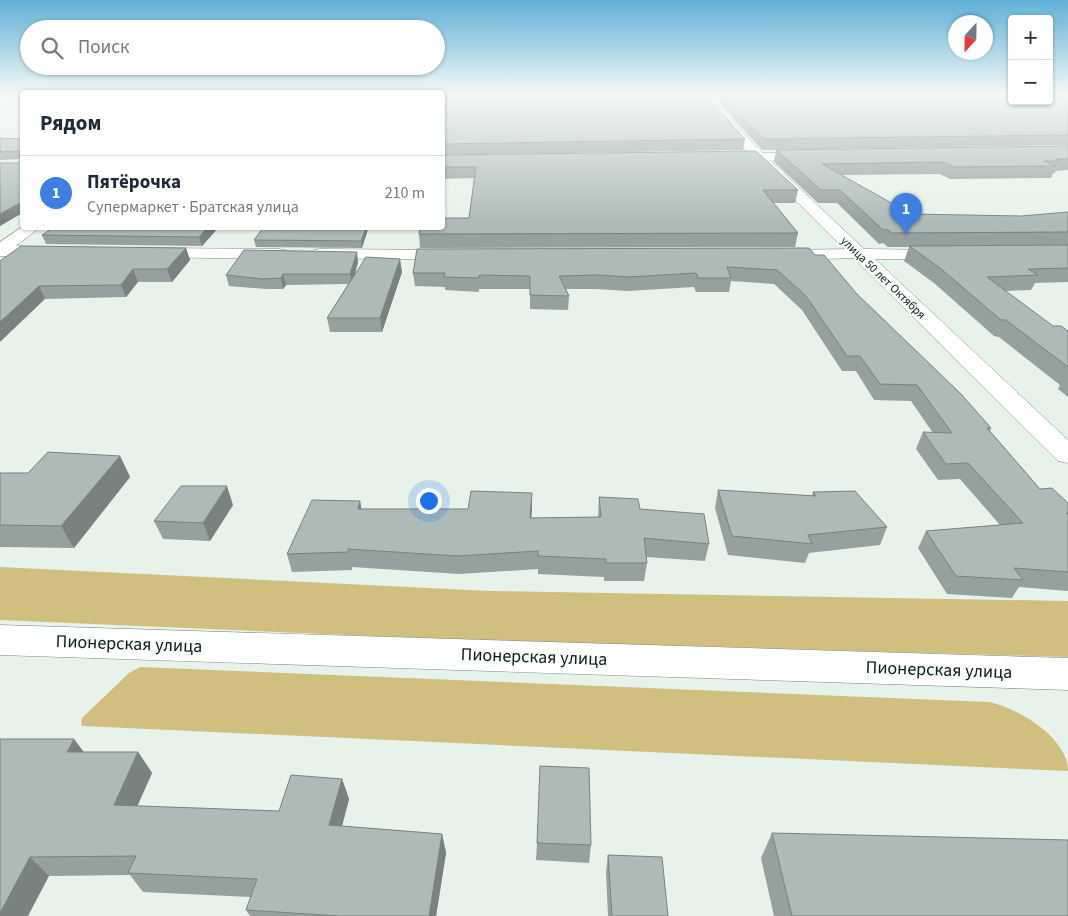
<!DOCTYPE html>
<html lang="ru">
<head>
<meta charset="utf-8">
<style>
  :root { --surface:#fff; --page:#f2f2f3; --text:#1f2937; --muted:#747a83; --line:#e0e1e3; --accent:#d93025 }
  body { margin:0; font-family:"Source Sans 3",sans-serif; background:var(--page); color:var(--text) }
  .controls { position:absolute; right:15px; top:15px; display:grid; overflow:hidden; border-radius:5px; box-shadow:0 1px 4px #0004 }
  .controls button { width:45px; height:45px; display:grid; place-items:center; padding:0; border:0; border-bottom:1px solid var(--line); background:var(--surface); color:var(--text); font:25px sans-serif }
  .compass { position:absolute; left:948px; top:15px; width:45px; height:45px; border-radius:50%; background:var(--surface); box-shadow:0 1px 4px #0004; rotate:202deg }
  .you { position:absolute; left:428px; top:500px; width:18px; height:18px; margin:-12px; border:4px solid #fff; border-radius:50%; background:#1a73e8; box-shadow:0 0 0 8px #1a73e833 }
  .badge { display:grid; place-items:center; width:32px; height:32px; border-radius:50%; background:var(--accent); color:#fff; font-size:16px; font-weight:700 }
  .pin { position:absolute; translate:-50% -41px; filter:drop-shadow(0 1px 2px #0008) }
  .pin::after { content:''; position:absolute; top:26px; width:18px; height:15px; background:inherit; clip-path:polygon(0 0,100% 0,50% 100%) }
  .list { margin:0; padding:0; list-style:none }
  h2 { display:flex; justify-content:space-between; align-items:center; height:65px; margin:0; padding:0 20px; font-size:21px }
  h2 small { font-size:16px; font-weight:400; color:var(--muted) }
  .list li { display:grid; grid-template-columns:32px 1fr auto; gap:15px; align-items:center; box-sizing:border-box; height:75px; padding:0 20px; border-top:1px solid var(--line) }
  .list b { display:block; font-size:19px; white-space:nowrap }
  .list p { margin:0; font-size:16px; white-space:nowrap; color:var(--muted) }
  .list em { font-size:16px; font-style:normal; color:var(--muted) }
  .icon { flex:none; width:28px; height:28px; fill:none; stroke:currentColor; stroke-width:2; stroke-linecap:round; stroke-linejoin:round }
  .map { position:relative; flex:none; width:1068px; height:916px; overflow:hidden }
  .search { position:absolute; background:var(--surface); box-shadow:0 1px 4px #0004; left:20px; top:20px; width:425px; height:55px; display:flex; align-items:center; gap:12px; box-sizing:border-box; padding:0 18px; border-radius:28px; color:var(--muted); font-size:19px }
  .panel { position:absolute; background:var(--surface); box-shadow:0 1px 4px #0004; left:20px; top:90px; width:425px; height:140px; border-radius:5px }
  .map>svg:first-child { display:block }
  .green { fill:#d1bf80 }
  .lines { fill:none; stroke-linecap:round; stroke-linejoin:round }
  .street-casing { stroke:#7d8880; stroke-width:1 }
  .secondary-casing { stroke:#7d8880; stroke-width:1 }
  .street { fill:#fff; fill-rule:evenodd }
  .secondary { fill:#fff; fill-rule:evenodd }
  .wall { fill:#94a19e }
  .shaded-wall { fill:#788381 }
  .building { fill:#acbbb8; stroke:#788381 }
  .labels { text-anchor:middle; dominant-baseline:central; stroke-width:4; stroke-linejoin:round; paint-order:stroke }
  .far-street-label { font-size:12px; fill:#131714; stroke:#f8fef9 }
  .near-street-label { font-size:18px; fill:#131714; stroke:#f8fef9 }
</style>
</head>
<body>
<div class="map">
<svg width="1068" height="916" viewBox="0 0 1068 916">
  <rect width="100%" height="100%" fill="#e7f2ea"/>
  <!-- green -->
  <g class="green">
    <polygon points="0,567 491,591 1068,601 1068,657 487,641 0,620"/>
    <path d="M140,667L989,702C1018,708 1068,738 1068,771L82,726L81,722L83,717L129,673Z"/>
  </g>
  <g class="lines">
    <!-- street casing -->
    <g class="street-casing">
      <g id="street">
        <polygon points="812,152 816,153 818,156 816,159 730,162 724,158 730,154"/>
        <polygon points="22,227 39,228 16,246 58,248 61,252 58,256 0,256 0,242"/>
        <polygon points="150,248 279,249 285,250 288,254 285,258 279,259 144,257 141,253 144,249"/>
        <polygon points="320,249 454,250 460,251 463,255 460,259 454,260 314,258 311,254 314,250"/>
        <polygon points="858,249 864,250 867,254 864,258 777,260 771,259 768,255 771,251 777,250"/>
      </g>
    </g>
    <!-- secondary casing -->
    <g class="secondary-casing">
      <g id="secondary">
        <polygon points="699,95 709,95 756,147 864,249 950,250 953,254 950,258 944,259 875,259 1068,440 1068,463 1058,461 748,153"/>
        <polygon points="0,625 1068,658 1068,690 0,655"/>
      </g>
    </g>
    <!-- street -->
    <use href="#street" class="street"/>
    <!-- secondary -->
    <use href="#secondary" class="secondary"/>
  </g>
  <!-- wall -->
  <g class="wall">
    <polygon points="442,95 745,139 743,150 442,155"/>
    <polygon points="712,95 1068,95 1068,145 762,150"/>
    <polygon points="0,138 22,139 22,213 0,226 0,163 19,163 20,161 20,159 0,160"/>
    <polygon points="1068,146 1068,170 1056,171 1055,173 1053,173 1051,178 950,179 940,174 842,175 911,214 1021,216 1068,212 1068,282 1035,283 1031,290 1006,291 1053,326 1068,331 1068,397 1058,389 1060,385 999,337 994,336 934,283 904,261 909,247 888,247 883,243 879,244 837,203 818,203 774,162 776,150"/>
    <polygon points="442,155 798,190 795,203 773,203 798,233 795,247 420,248 419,234 469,218 474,178 442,179"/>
    <polygon points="218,228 202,246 46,244 42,235"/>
    <polygon points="263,228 368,228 368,229 362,248 256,247 254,240"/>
    <polygon points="186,248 190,260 172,282 138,282 126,297 45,299 0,261"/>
    <polygon points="815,255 857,294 991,428 990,431 1040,489 1068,503 1068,591 1019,587 1012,598 947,594 918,548 926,531 1000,525 960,479 938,480 916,449 923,432 933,433 911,401 874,400 856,371 842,371 802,310 774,284 731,281 729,292 696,292 694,287 627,291 597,289 566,289 569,296 568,310 530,309 530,289 479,289 479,292 445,290 445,287 415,286 413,273"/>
    <polygon points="358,262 355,274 402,272 382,332 330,332 327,318 348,284 286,285 283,289 266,289 229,286 226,275"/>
    <polygon points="120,456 130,477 74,548 0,547 0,473 28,473"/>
    <polygon points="718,490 812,496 813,492 887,527 880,545 809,553 805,563 728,555 715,508"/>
    <polygon points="532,493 531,518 598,517 599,497 640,509 709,544 705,561 646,557 647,563 644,581 604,581 604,577 538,574 538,569 459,574 352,567 352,570 292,572 287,554 360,501 361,509 468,509"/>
    <polygon points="233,505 210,541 163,539 154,521"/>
    <polygon points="74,739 84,752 138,752 152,773 137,806 279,811 342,779 349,799 342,826 442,834 446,853 436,916 250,916 246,910 251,897 143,892 130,875 49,876 0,916"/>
    <polygon points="772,833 1068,916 774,916 761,858"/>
    <polygon points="537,843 591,845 589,863 536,860"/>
    <polygon points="608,855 668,916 608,916 606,872"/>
  </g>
  <!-- shaded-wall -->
  <g class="shaded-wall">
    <polygon points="22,202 22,213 0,226 0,214"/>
    <polygon points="207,228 218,228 202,246 199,237"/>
    <polygon points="366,228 368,228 368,229 362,248 361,241"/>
    <polygon points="186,248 190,260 172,282 167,269"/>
    <polygon points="357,252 358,262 352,284 350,274"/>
    <polygon points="400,259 402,272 382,332 380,318"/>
    <polygon points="133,269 138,282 126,297 121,285"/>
    <polygon points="283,274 286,285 283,289 281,278"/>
    <polygon points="39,286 45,299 0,342 0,322"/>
    <polygon points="120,456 130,477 74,548 61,526"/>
    <polygon points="227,486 233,505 210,541 203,523"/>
    <polygon points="532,493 532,510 530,535 530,518"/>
    <polygon points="360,501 363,519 358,509"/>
    <polygon points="74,739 89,760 67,752"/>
    <polygon points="138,752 152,773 129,825 114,805"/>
    <polygon points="342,779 349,799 337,845 329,825"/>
    <polygon points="442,834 446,853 436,916 429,916"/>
    <polygon points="30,857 49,876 28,916 0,916 0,913"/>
  </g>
  <!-- building -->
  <g class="building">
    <polygon points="442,95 706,95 745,139 442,144"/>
    <polygon points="722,95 1012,95 1012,101 1049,101 1049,95 1058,95 1068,97 1068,135 764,139"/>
    <polygon points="0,138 22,139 22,202 0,214 0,163 19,163 20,161 19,151 0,152"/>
    <polygon points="1068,146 1068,159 1056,159 1060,161 1044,161 1056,166 954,167 944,162 822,164 911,214 1021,216 1068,212 1068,232 892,233 888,230 883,230 840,190 821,190 776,150"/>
    <polygon points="756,151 798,190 763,190 798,233 419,234 420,228 442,228 442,218 469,218 476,167 442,167 442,155"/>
    <polygon points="53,228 207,228 199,237 42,235"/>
    <polygon points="263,228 366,228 361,241 254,240"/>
    <polygon points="1068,245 1068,268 1028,269 1038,275 987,277 1053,326 1061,326 1068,331 1068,367 1006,320 1001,320 940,268 909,246"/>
    <polygon points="21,246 186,248 167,269 133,269 121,285 39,286 0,322 0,261"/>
    <polygon points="809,248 815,255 824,255 857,294 961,394 991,428 987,428 1040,489 1052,488 1068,503 1068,513 1066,513 1068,514 1068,572 1014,568 1023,580 956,576 926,531 1023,523 968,463 946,464 923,432 952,433 917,385 880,384 860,356 847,356 806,296 777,270 727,267 731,278 698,278 696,273 629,277 598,275 559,276 569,296 530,295 530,276 479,275 479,278 444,277 445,273 413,273 417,249"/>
    <polygon points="244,250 357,252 350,274 283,274 281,278 263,279 226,275"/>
    <polygon points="366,257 400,259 380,318 327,318"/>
    <polygon points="48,452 120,456 61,526 0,525 0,473 28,473"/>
    <polygon points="181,486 227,486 203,523 154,521"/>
    <polygon points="718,490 816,496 813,492 855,491 887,527 808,535 812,544 732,536"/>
    <polygon points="471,491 532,493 530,518 601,517 599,497 638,499 640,509 704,514 709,544 644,538 647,563 606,563 606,559 538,556 538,551 457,556 348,549 348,552 287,554 312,500 360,501 358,509 468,509"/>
    <polygon points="0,739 74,739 67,752 138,752 114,805 279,811 291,775 342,779 329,825 442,834 429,916 340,916 246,910 257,879 128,873 136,856 30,857 0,913"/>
    <polygon points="540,766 589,768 591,845 537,843"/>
    <polygon points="772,833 1068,840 1068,916 792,916"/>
    <polygon points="608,855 662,857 668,916 612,916"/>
  </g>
  <!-- sky -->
  <linearGradient id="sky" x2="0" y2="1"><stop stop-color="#5fafd6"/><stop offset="0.42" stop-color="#f4f9f6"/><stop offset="1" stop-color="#f4f9f6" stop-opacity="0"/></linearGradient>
  <rect width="1068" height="224" fill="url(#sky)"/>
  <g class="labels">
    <!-- far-street labels -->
    <g class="far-street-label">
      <text transform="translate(883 278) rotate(44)">улица 50 лет Октября</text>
    </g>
    <!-- near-street labels -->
    <g class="near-street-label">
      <text transform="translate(129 644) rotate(2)">Пионерская улица</text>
      <text transform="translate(534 657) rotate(2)">Пионерская улица</text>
      <text transform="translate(939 670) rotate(2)">Пионерская улица</text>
    </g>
  </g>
</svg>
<div class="controls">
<button>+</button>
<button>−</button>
</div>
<svg class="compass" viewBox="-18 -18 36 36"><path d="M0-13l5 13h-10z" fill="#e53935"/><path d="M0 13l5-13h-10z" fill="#747a83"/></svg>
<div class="you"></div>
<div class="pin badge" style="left:906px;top:234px;background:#3f7fe0">1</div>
<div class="search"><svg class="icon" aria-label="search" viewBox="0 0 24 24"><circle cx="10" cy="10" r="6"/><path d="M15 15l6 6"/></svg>Поиск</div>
<section class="panel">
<h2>Рядом<small></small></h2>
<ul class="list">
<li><span class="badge" style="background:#3f7fe0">1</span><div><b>Пятёрочка</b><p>Супермаркет · Братская улица</p></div><em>210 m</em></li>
</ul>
</section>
</div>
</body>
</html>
